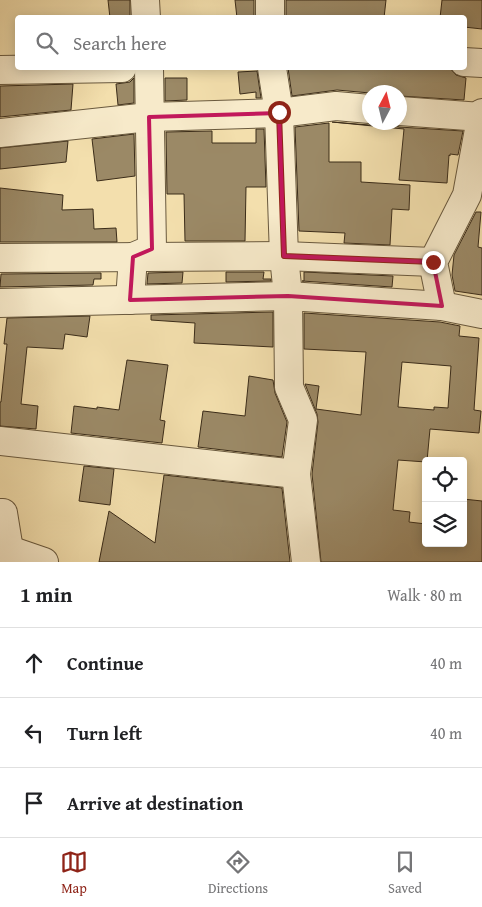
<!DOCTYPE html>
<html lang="en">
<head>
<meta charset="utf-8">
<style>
  :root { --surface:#fff; --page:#f6f6f6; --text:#202124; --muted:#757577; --line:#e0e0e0; --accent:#8f2418 }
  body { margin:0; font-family:"Gentium Book Plus",serif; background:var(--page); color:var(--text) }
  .controls { position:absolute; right:15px; bottom:15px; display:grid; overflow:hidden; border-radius:5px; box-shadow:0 2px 12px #0003 }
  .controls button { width:45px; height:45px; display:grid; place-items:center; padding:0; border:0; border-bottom:1px solid var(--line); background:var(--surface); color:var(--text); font:25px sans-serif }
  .compass { position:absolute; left:362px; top:85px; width:45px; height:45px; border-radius:50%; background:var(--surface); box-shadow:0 2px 12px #0003; rotate:7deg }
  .stop { position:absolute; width:15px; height:15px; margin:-11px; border:4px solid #8f2418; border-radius:50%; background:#fff }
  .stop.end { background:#8f2418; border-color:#fff; box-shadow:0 1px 5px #0008 }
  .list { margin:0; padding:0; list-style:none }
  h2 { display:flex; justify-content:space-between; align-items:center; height:65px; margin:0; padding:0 20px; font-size:21px }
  h2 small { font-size:16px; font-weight:400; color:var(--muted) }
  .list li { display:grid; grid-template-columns:32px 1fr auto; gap:15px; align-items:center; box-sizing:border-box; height:70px; padding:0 20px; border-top:1px solid var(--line) }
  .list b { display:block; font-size:19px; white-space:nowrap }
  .list em { font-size:16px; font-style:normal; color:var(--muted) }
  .icon { flex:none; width:28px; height:28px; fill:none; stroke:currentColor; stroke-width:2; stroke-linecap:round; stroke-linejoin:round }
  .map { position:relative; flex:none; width:482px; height:562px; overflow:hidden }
  .search { position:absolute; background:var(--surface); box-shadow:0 2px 12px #0003; left:15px; right:15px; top:15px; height:55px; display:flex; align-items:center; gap:12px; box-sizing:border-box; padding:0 18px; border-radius:5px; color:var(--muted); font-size:19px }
  .sheet { height:275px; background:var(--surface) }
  nav { display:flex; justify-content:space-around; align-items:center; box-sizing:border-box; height:70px; border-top:1px solid var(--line); background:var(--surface); font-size:14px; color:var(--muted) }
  nav a { display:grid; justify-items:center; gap:2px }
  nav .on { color:var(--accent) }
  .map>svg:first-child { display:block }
  .building { fill:#9b8966; stroke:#3b2c19; fill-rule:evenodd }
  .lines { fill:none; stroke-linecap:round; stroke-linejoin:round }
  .minor-casing { stroke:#69593e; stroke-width:30 }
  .minor { stroke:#f7eaca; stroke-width:28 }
  .route { stroke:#8f2418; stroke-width:6 }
  .marked { fill:none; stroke:#c2185b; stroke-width:4; stroke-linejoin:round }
</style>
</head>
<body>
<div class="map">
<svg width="482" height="562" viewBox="0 0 482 562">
  <rect width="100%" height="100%" fill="#f3dfad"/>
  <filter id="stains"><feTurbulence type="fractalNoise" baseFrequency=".004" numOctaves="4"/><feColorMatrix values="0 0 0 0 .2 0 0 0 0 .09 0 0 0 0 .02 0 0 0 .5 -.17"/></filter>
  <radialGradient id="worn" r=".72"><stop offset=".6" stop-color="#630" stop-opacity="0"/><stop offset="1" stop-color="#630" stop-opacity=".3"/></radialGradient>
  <!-- building -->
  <g class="building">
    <polygon points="108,0 130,0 130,18 110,18"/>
    <polygon points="235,0 254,0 254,18 237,18"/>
    <polygon points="286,0 386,0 384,18 286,18"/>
    <polygon points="442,0 482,0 482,29 464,27 464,18 440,18"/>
    <polygon points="288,68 450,68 456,75 466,78 464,100 400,96 400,92 370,93 337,90 292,96"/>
    <polygon points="257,71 261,98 256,98 256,92 240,94 238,72"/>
    <polygon points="134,78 134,103 118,105 116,84 130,82"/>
    <polygon points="165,78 187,78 187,100 165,101"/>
    <polygon points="73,84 71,110 0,117 0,86"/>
    <polygon points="332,122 369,125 377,122 390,122 399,127 463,131 458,155 450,154 450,156 449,155 447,183 399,180 404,129"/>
    <polygon points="329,123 329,162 361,162 361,182 410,185 409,210 392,209 390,245 344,243 345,233 299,231 295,127"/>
    <polygon points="256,129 264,129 266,187 246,187 245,241 185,241 184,194 167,194 166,132 212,131 212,143 256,143"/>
    <polygon points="134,134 135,176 97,181 92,139"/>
    <polygon points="68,141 66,162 0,169 0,148"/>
    <polygon points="0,188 63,195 62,210 93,209 94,229 116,228 117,242 0,242"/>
    <polygon points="476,212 481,212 478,247 482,248 482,295 455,291 452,275 454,255"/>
    <polygon points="183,272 182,283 147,284 148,273"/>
    <polygon points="226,272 264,272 263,279 271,279 271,281 226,282"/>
    <polygon points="304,272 393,276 392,287 302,281 304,281"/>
    <polygon points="101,273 101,279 94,279 93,285 0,287 1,274"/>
    <polygon points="273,312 273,347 194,343 195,323 151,320 151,315"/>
    <path d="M304,313L440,322L460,326L459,336L479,338L474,410L481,411L479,433L430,429L427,461H426V462L398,460L393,510L410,512L409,522L426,524V543H463V499L482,501V562H321L312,474L318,422L317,414L305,384L319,386L316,409L361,415L366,352L304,349ZM402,362L451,366L448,408L434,407V410L398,407Z"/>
    <polygon points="90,316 87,337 65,334 63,349 27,347 21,404 38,406 36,429 0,426 0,402 1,402 7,344 4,344 7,318"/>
    <polygon points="127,360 168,365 160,420 165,421 162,443 71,433 74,406 97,409 97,407 119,410"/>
    <polygon points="249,376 273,380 275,393 287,422 282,457 198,447 203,411 245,416"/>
    <polygon points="84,466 114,469 110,505 79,501"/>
    <polygon points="164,475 282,488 290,562 99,562 109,511 155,543"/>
  </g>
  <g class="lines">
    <!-- minor casing -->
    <g class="minor-casing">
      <g id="minor">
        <polyline points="145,0 146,18"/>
        <polyline points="270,0 270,18"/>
        <polyline points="464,62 482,63"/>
        <polyline points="272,68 279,113 284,256 288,296 289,387 303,420 296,474 306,562"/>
        <polyline points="0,70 122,68"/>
        <polyline points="400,111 481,117"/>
        <polyline points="0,133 149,117 279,113 336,106 370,109"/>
        <polyline points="0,258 284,256 433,262"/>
        <polyline points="130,300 133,257 152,249 149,68"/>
        <polyline points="0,303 288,296 442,306 482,314"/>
        <polyline points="442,306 433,262 467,195 482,113"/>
        <polyline points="0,441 296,474"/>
        <polyline points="0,513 3,513 9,550 7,562"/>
        <polyline points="9,550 44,562"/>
      </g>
    </g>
    <!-- minor -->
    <use href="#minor" class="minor"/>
  </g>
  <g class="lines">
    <!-- route -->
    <polyline class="route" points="279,112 284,256 433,262"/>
  </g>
  <!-- marked area -->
  <path class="marked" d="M279,113L284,256L433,262L442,306L288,296L130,300L133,257L152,249L149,117Z"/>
  <rect width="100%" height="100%" filter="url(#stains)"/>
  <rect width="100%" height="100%" fill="url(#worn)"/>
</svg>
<div class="controls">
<button><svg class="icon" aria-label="locate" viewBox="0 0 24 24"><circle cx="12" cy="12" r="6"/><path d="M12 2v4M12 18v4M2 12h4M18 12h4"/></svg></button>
<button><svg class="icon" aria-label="layers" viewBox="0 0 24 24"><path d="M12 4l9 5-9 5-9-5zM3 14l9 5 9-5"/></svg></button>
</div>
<svg class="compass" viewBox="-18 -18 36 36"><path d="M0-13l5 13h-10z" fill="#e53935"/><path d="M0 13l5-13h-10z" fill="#757577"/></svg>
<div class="stop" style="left:279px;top:112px"></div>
<div class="stop end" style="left:433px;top:262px"></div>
<div class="search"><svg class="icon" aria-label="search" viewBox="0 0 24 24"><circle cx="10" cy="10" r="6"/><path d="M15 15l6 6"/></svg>Search here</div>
</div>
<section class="sheet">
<h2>1 min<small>Walk · 80 m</small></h2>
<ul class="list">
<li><svg class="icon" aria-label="ahead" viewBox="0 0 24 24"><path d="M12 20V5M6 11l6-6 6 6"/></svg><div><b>Continue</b></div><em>40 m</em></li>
<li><svg class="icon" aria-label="left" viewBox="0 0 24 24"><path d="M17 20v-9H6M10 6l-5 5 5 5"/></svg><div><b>Turn left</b></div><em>40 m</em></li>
<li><svg class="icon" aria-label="arrive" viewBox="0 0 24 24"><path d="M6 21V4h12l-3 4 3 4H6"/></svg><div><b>Arrive at destination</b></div></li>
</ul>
</section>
<nav>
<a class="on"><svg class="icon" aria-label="map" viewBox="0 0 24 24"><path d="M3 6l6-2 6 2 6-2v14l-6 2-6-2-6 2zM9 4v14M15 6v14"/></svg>Map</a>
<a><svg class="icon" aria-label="directions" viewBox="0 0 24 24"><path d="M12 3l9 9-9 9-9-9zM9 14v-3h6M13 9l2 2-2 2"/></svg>Directions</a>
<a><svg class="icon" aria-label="saved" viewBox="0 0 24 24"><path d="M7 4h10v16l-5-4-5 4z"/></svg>Saved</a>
</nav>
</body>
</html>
